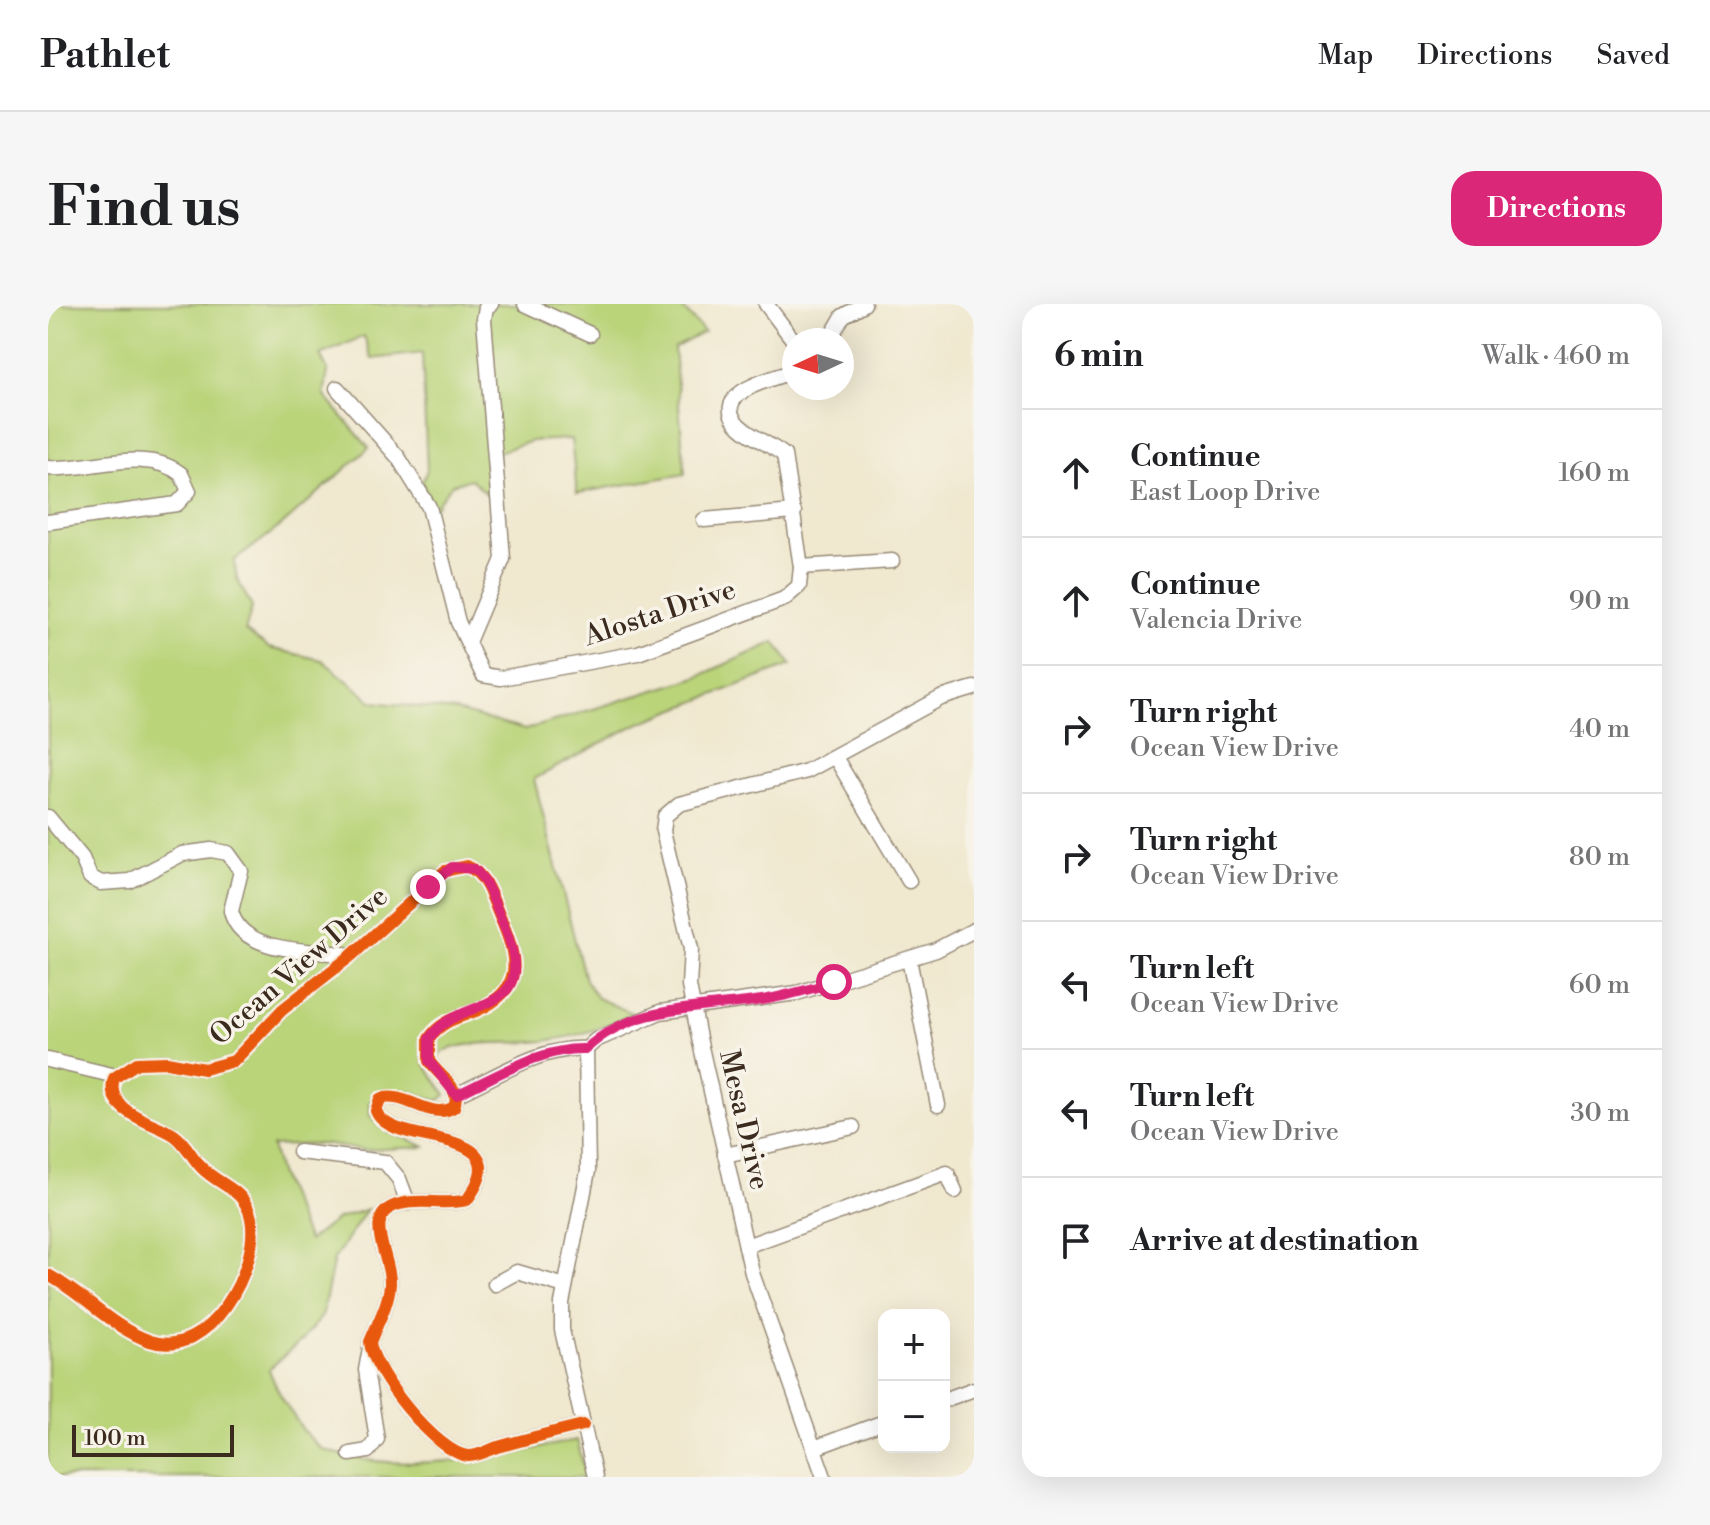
<!DOCTYPE html>
<html lang="en">
<head>
<meta charset="utf-8">
<style>
  :root { --surface:#fff; --page:#f6f6f6; --text:#202124; --muted:#757577; --line:#e0e0e0; --accent:#db2777 }
  body { margin:0; font-family:"Libre Bodoni",serif; background:var(--page); color:var(--text) }
  .controls { position:absolute; right:24px; bottom:24px; display:grid; overflow:hidden; border-radius:16px; box-shadow:0 8px 32px #0002 }
  .controls button { width:72px; height:72px; display:grid; place-items:center; padding:0; border:0; border-bottom:2px solid var(--line); background:var(--surface); color:var(--text); font:40px sans-serif }
  .compass { position:absolute; left:734px; top:24px; width:72px; height:72px; border-radius:50%; background:var(--surface); box-shadow:0 8px 32px #0002; rotate:266deg }
  .scale { position:absolute; left:24px; bottom:20px; width:162px; box-sizing:border-box; padding-left:8px; border:4px solid #3b2a1e; border-top:0; font-size:22px; line-height:28px; white-space:nowrap; color:#3b2a1e; -webkit-text-stroke:6px #f7f3e8; paint-order:stroke }
  .stop { position:absolute; width:24px; height:24px; margin:-18px; border:6px solid #db2777; border-radius:50%; background:#fff }
  .stop.end { background:#db2777; border-color:#fff; box-shadow:0 2px 8px #0008 }
  .list { margin:0; padding:0; list-style:none }
  h2 { display:flex; justify-content:space-between; align-items:center; height:104px; margin:0; padding:0 32px; font-size:34px }
  h2 small { font-size:26px; font-weight:400; color:var(--muted) }
  .list li { display:grid; grid-template-columns:52px 1fr auto; gap:24px; align-items:center; box-sizing:border-box; height:128px; padding:0 32px; border-top:2px solid var(--line) }
  .list b { display:block; font-size:30px; white-space:nowrap }
  .list p { margin:0; font-size:26px; white-space:nowrap; color:var(--muted) }
  .list em { font-size:26px; font-style:normal; color:var(--muted) }
  .icon { flex:none; width:44px; height:44px; fill:none; stroke:currentColor; stroke-width:2; stroke-linecap:round; stroke-linejoin:round }
  .map { position:relative; flex:none; width:926px; height:1173px; overflow:hidden; border-radius:24px }
  header { display:flex; align-items:center; gap:48px; box-sizing:border-box; height:112px; padding:0 40px; background:var(--surface); border-bottom:2px solid var(--line) }
  header strong { font-size:38px }
  nav { display:flex; gap:44px; margin-inline-start:auto; font-size:28px }
  .intro { display:flex; align-items:center; justify-content:space-between; box-sizing:border-box; height:192px; padding:0 48px }
  h1 { margin:0; font-size:56px }
  .button { padding:20px 36px; border-radius:24px; background:var(--accent); color:#fff; font-size:28px; font-weight:700 }
  main { display:flex; gap:48px; padding:0 48px }
  aside { flex:1; background:var(--surface); border-radius:24px; box-shadow:0 8px 32px #0002 }
  .map>svg:first-child { display:block }
  .green { fill:#bad47a; stroke:#7a7f4c; stroke-width:2 }
  .lines { fill:none; stroke-linecap:round; stroke-linejoin:round }
  .minor-casing { stroke:#968976; stroke-width:17 }
  .minor { stroke:#fff; stroke-width:14 }
  .cycleway-casing { stroke:#f7f3e8; stroke-width:17 }
  .cycleway { stroke:#e8590c; stroke-width:12 }
  .route { stroke:#db2777; stroke-width:10 }
  .labels { text-anchor:middle; dominant-baseline:central; stroke-width:7; stroke-linejoin:round; paint-order:stroke }
  .street-label { font-size:28px; fill:#3b2a1e; stroke:#f7f3e8 }
</style>
</head>
<body>
<header>
<strong>Pathlet</strong>
<nav><a>Map</a><a>Directions</a><a>Saved</a></nav>
</header>
<div class="intro"><h1>Find us</h1><a class="button">Directions</a></div>
<main>
<div class="map">
<svg width="926" height="1173" viewBox="0 0 926 1173">
  <rect width="100%" height="100%" fill="#f7f3e8"/>
  <filter id="ink" filterUnits="userSpaceOnUse"><feTurbulence type="fractalNoise" baseFrequency=".0125" numOctaves="2"/><feDisplacementMap in="SourceGraphic" scale="16" xChannelSelector="R" yChannelSelector="G"/><feConvolveMatrix kernelMatrix="1 2 1 2 8 2 1 2 1" color-interpolation-filters="sRGB"/></filter>
  <filter id="wash" filterUnits="userSpaceOnUse"><feTurbulence type="fractalNoise" baseFrequency=".006" numOctaves="4" result="noise"/><feDisplacementMap in="SourceGraphic" scale="32" xChannelSelector="R" yChannelSelector="G"/><feGaussianBlur stdDeviation="1.8" result="paint"/><feColorMatrix in="noise" values="0 0 0 0 0 0 0 0 0 0 0 0 0 0 0 0 0 1.4 0 .05"/><feComposite in="paint" operator="in"/></filter>
  <g filter="url(#wash)">
    <rect width="100%" height="100%" fill="#f0e8cf"/>
    <!-- green -->
    <path class="green" d="M0,0H631L656,28L626,44L637,170L529,189L523,135L483,137L441,151L442,193L423,175L404,180L385,205L374,178L379,166L374,49L324,55L316,32L272,51L280,67L276,91L321,144L234,221L186,257L189,275L204,303L197,327L221,344L274,356L325,398L408,407L477,426L649,373L727,338L743,361L587,421L486,475L537,676L549,694L584,709C557,724 527,733 496,737C453,742 411,731 376,759L398,791L390,797L357,786L328,791L322,799V812L339,827L378,843L316,846L274,840L224,842L231,869L260,937L289,915L319,905L286,955L274,1012L254,1036L221,1065C227,1085 257,1136 275,1145C347,1173 455,1152 529,1136L538,1173H0Z"/>
  </g>
  <g filter="url(#ink)">
    <g class="lines">
      <!-- minor casing -->
      <g class="minor-casing">
        <g id="minor">
          <polyline points="477,0 542,30"/>
          <polyline points="718,0 746,37"/>
          <polyline points="781,36 795,12 816,0"/>
          <path d="M289,84L350,153L381,203L410,318L435,371L453,374L590,349L736,295L751,282L753,263L736,151C722,140 698,131 688,118C664,87 728,74 746,67"/>
          <path d="M0,164C41,167 98,142 133,170L141,187L129,200L0,218"/>
          <polyline points="656,216 746,208"/>
          <polyline points="753,263 844,257"/>
          <polyline points="420,338 455,255 436,15 438,3 443,0"/>
          <polyline points="787,453 861,577"/>
          <path d="M0,513L34,554L42,573L53,579L82,577L134,550L163,546L180,549L193,567L183,607C193,651 266,646 304,651"/>
          <polyline points="861,655 890,801"/>
          <polyline points="538,745 540,867 514,999 514,1026 547,1173"/>
          <polyline points="538,745 548,736 612,708 749,689 888,646 926,626"/>
          <polyline points="0,756 68,772"/>
          <path d="M408,791C448,773 493,742 538,745"/>
          <polyline points="251,848 337,858 351,875 360,899"/>
          <polyline points="677,851 805,823"/>
          <polyline points="698,942 899,869 907,887"/>
          <path d="M0,971C36,990 62,1023 102,1037C161,1057 213,963 203,914C196,884 173,883 154,864C144,854 138,839 126,831C106,818 55,808 66,774L89,759L119,758L156,765L186,757L234,706L304,651L397,567L419,562C439,571 444,595 452,613C470,653 477,686 428,707C410,714 392,717 381,735V757C391,773 414,782 406,803C383,818 357,786 332,795L328,807C343,847 476,818 419,896C397,902 373,894 352,900C311,910 344,954 342,980C341,999 329,1020 322,1038C324,1067 390,1151 421,1152C430,1152 441,1146 450,1143C478,1135 506,1128 535,1121"/>
          <polyline points="447,980 469,968 517,982"/>
          <polyline points="896,1096 926,1085"/>
          <polyline points="766,1144 836,1118"/>
          <polyline points="302,1150 320,1147 329,1135 318,1066 322,1044"/>
          <polyline points="776,1173 704,969 651,734 641,682 643,645 615,527 617,512 631,500 759,467 893,394 926,384"/>
        </g>
      </g>
      <!-- minor -->
      <use href="#minor" class="minor"/>
      <!-- cycleway casing -->
      <g class="cycleway-casing">
        <path id="cycleway" d="M0,971C36,990 62,1023 102,1037C161,1057 213,963 203,914C196,884 173,883 154,864C144,854 138,839 126,831C106,818 55,808 66,774L89,759L119,758L156,765L186,757L234,706L304,651L397,567L419,562C439,571 444,595 452,613C470,653 477,686 428,707C410,714 392,717 381,735V757C391,773 414,782 406,803C383,818 357,786 332,795L328,807C343,847 476,818 419,896C397,902 373,894 352,900C311,910 344,954 342,980C341,999 329,1020 322,1038C324,1067 390,1151 421,1152C430,1152 441,1146 450,1143C478,1135 506,1128 535,1121"/>
      </g>
      <!-- cycleway -->
      <use href="#cycleway" class="cycleway"/>
    </g>
  </g>
  <g class="lines" filter="url(#ink)">
    <!-- route -->
    <path class="route" d="M380,583L404,563L426,565C441,578 447,602 455,620C497,717 411,688 381,735V757L408,791C448,773 493,743 538,745C584,700 656,705 714,696C739,692 762,685 786,678"/>
  </g>
  <g class="labels">
    <!-- street labels -->
    <g class="street-label">
      <text transform="translate(612 309) rotate(-18)">Alosta Drive</text>
      <text transform="translate(251 662) rotate(-41)">Ocean View Drive</text>
      <text transform="translate(696 816) rotate(77)">Mesa Drive</text>
    </g>
  </g>
</svg>
<div class="controls">
<button>+</button>
<button>−</button>
</div>
<svg class="compass" viewBox="-18 -18 36 36"><path d="M0-13l5 13h-10z" fill="#e53935"/><path d="M0 13l5-13h-10z" fill="#757577"/></svg>
<div class="scale">100 m</div>
<div class="stop" style="left:786px;top:678px"></div>
<div class="stop end" style="left:380px;top:583px"></div>
</div>
<aside>
<h2>6 min<small>Walk · 460 m</small></h2>
<ul class="list">
<li><svg class="icon" aria-label="ahead" viewBox="0 0 24 24"><path d="M12 20V5M6 11l6-6 6 6"/></svg><div><b>Continue</b><p>East Loop Drive</p></div><em>160 m</em></li>
<li><svg class="icon" aria-label="ahead" viewBox="0 0 24 24"><path d="M12 20V5M6 11l6-6 6 6"/></svg><div><b>Continue</b><p>Valencia Drive</p></div><em>90 m</em></li>
<li><svg class="icon" aria-label="right" viewBox="0 0 24 24"><path d="M7 20v-9h11M14 6l5 5-5 5"/></svg><div><b>Turn right</b><p>Ocean View Drive</p></div><em>40 m</em></li>
<li><svg class="icon" aria-label="right" viewBox="0 0 24 24"><path d="M7 20v-9h11M14 6l5 5-5 5"/></svg><div><b>Turn right</b><p>Ocean View Drive</p></div><em>80 m</em></li>
<li><svg class="icon" aria-label="left" viewBox="0 0 24 24"><path d="M17 20v-9H6M10 6l-5 5 5 5"/></svg><div><b>Turn left</b><p>Ocean View Drive</p></div><em>60 m</em></li>
<li><svg class="icon" aria-label="left" viewBox="0 0 24 24"><path d="M17 20v-9H6M10 6l-5 5 5 5"/></svg><div><b>Turn left</b><p>Ocean View Drive</p></div><em>30 m</em></li>
<li><svg class="icon" aria-label="arrive" viewBox="0 0 24 24"><path d="M6 21V4h12l-3 4 3 4H6"/></svg><div><b>Arrive at destination</b></div></li>
</ul>
</aside>
</main>
</body>
</html>
